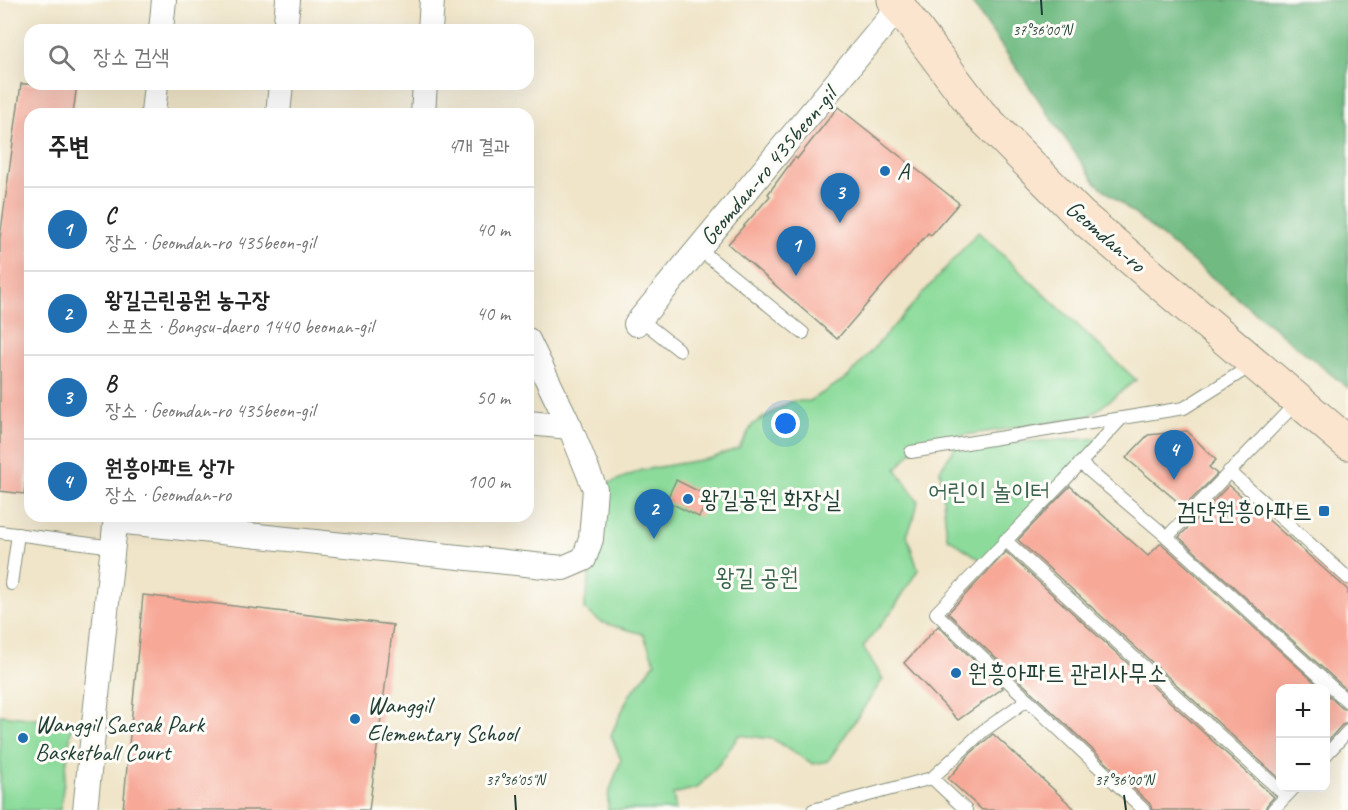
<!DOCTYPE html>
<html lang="ko">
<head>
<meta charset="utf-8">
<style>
  :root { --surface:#fff; --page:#f2f2f2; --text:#222; --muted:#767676; --line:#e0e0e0; --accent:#1f6fb2 }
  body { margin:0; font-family:Caveat,"Poor Story",sans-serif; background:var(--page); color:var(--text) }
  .controls { position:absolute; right:18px; bottom:18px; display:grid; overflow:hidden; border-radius:12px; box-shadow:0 6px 24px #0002 }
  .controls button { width:54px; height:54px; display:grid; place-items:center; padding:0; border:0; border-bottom:2px solid var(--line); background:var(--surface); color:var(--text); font:30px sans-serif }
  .you { position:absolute; left:786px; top:424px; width:21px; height:21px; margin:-15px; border:4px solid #fff; border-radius:50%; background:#1a73e8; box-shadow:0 0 0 9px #1a73e833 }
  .badge { display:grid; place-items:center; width:39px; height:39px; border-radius:50%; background:var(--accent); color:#fff; font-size:20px; font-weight:700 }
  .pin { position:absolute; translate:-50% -50px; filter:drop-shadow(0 2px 3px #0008) }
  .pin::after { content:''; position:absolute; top:32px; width:21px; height:18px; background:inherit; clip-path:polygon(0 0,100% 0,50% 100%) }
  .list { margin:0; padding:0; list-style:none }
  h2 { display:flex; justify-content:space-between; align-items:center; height:78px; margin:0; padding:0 24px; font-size:26px }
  h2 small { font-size:20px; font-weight:400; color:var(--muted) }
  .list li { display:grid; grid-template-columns:39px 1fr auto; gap:18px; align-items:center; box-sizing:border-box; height:84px; padding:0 24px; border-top:2px solid var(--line) }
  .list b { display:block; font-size:22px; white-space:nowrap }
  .list p { margin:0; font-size:20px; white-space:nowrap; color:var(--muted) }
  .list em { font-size:20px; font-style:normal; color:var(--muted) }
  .icon { flex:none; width:33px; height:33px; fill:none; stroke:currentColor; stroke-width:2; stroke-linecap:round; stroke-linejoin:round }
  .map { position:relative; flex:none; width:1348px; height:810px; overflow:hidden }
  .search { position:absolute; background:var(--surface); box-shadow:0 6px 24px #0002; left:24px; top:24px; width:510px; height:66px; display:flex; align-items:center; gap:15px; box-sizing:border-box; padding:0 21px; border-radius:18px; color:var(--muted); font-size:22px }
  .panel { position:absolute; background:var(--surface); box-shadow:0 6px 24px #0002; left:24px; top:108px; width:510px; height:414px; border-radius:18px }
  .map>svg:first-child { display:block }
  .green { fill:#8cdb9b; stroke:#568c68; stroke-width:1.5 }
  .forest { fill:#71bb83; stroke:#487c5c; stroke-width:1.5 }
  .building { fill:#f7a897 }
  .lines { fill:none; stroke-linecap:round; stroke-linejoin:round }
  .service-casing { stroke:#88917e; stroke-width:14 }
  .minor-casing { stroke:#88917e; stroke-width:26 }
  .secondary-casing { stroke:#88917e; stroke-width:35 }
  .service { stroke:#fff; stroke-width:12 }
  .minor { stroke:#fff; stroke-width:24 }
  .secondary { stroke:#fce5cf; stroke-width:33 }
  .ticks { fill:none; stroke:#1f3d34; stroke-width:2 }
  .poi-dot { fill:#1f6fb2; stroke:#fdfcf7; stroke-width:2 }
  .labels { text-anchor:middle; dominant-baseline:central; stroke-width:6; stroke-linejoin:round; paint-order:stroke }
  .street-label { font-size:24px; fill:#1f3d34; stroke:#fdfcf7 }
  .poi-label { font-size:24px; fill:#1f3d34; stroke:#fdfcf7; text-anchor:start }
  .park-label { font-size:24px; fill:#3a644e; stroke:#fdfcf7 }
  .ticks-label { font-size:15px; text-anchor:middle; fill:#1f3d34; stroke:#fdfcf7; stroke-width:6; stroke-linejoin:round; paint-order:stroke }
</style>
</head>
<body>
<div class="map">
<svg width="1348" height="810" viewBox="0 0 1348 810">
  <rect width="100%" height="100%" fill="#fdfcf7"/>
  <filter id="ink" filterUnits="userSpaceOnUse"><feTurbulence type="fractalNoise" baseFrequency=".0167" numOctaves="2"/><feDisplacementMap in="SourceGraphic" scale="12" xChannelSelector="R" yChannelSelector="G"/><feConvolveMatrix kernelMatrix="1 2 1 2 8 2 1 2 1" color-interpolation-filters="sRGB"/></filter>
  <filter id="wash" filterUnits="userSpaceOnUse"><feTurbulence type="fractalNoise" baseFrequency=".008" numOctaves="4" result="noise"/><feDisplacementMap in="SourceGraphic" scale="24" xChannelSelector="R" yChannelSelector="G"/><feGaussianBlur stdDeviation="1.35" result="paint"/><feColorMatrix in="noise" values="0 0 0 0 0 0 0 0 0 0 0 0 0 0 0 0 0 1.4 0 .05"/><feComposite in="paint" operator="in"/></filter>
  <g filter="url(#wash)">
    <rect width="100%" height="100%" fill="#f0e5c9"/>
    <!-- green -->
    <g class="green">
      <polygon points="978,232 1136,380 1088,417 958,436 924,438 896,469 918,501 914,518 907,535 918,570 894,608 863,647 883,679 828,761 813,764 773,739 739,735 720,763 697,788 673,794 676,810 608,810 608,796 621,760 611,735 629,696 655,663 643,634 601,622 584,609 590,574 595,489 642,470 712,458 739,448 753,424 792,401 810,401 848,377"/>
      <polygon points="1103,438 984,562 947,537 940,470 957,445"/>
      <polygon points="0,715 72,723 60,810 0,810"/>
    </g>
    <!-- forest -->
    <polygon class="forest" points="970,0 1348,0 1348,388 1095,182"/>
    <g id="blocks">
      <!-- building -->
      <g class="building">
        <polygon points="21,84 77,84 73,114 30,114 30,450 24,494 0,491 0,238"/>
        <polygon points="838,107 959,203 931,235 928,233 837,339 728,244 770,196 768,194 795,157 797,159"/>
        <polygon points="1187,431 1216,460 1209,467 1217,474 1184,507 1126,458 1148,435"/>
        <polygon points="676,480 710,497 699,517 666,501"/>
        <polygon points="1229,485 1348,590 1348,691 1179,537"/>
        <polygon points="1070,486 1148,556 1161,543 1321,688 1281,688 1281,780 1018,540"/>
        <polygon points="1006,552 1274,797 1267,805 1265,810 1152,810 1150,804 948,613"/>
        <polygon points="143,595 393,625 369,810 123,810"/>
        <polygon points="938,626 1003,688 958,720 904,663"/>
        <polygon points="1326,693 1342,708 1348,710 1348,723 1342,725 1326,743"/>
        <polygon points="993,734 1076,810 982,810 948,779 971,753"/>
      </g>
    </g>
  </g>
  <g filter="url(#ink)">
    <use href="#blocks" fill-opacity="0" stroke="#88917e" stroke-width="1.5"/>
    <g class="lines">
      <!-- service casing -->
      <g class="service-casing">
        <g id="service">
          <polyline points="699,249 803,333"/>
          <polyline points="640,319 679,350"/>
          <polyline points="1122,418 1064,481 936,613 1144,810"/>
          <polyline points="911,452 1184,408 1254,364"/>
          <polyline points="1080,463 1167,537 1348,702"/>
          <polyline points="1229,471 1348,578"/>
          <polyline points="0,532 113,547"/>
          <polyline points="1167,537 1297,402"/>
          <polyline points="1005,540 1286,796"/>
          <polyline points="11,584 18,534"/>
          <polyline points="1326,755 1348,731"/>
          <polyline points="932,778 966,810"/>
          <polyline points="813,810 932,778 983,731 1027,700"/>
          <polyline points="1273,810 1294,788"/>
        </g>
      </g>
      <!-- minor casing -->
      <g class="minor-casing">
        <g id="minor">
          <polyline points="161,30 164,0"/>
          <polyline points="285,30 288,0"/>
          <polyline points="430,30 432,0"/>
          <polyline points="153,114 156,84"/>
          <polyline points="278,114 281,84"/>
          <polyline points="423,114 425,84"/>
          <polyline points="636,324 899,7"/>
          <polyline points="528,423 570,427"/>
          <polyline points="116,521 563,568 584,559 591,539 595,489 570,427 528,340"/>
          <polyline points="85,810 116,516"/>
        </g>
      </g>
      <!-- secondary casing -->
      <g class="secondary-casing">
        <polyline id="secondary" points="894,0 979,113 1080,215 1348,443"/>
      </g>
      <!-- service -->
      <use href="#service" class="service"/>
      <!-- minor -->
      <use href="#minor" class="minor"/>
      <!-- secondary -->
      <use href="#secondary" class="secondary"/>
    </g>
  </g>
  <!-- ticks -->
  <path class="ticks" d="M1041,0L1042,15M515,795L516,810M1124,795L1126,810"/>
  <!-- markers -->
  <g class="poi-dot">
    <circle cx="885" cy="171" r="6"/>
    <circle cx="688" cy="499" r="6"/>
    <rect x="1318" y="505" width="12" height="12" rx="3"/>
    <circle cx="956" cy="673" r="6"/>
    <circle cx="355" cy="719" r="6"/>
    <circle cx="23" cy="738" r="6"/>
  </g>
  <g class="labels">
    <!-- street labels -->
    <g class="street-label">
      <text transform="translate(768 166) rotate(-50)">Geomdan-ro 435beon-gil</text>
      <text transform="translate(1106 236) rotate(41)">Geomdan-ro</text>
    </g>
    <!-- poi labels -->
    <g class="poi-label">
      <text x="897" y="171">A</text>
      <text x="700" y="499">왕길공원 화장실</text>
      <text x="1312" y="511" text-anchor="end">검단원흥아파트</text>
      <text x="968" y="673">원흥아파트 관리사무소</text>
      <text x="367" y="705">Wanggil<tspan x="367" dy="28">Elementary School</tspan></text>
      <text x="35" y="724">Wanggil Saesak Park<tspan x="35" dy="28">Basketball Court</tspan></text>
    </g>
    <!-- park labels -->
    <g class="park-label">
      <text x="989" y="491">어린이 놀이터</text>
      <text x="757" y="577">왕길 공원</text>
    </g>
  </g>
  <g class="ticks-label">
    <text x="1042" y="35">37°36'00"N</text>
    <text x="515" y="785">37°36'05"N</text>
    <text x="1124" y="785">37°36'00"N</text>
  </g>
</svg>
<div class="controls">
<button>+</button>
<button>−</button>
</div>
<div class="you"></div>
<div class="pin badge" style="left:796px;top:276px">1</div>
<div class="pin badge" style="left:654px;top:539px">2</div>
<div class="pin badge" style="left:840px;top:223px">3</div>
<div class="pin badge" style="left:1174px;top:480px">4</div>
<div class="search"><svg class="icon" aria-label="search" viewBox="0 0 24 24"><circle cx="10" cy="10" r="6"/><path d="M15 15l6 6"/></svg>장소 검색</div>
<section class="panel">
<h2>주변<small>4개 결과</small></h2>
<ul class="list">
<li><span class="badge">1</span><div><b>C</b><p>장소 · Geomdan-ro 435beon-gil</p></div><em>40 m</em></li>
<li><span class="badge">2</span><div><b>왕길근린공원 농구장</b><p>스포츠 · Bongsu-daero 1440 beonan-gil</p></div><em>40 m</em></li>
<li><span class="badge">3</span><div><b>B</b><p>장소 · Geomdan-ro 435beon-gil</p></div><em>50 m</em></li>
<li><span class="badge">4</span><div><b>원흥아파트 상가</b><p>장소 · Geomdan-ro</p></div><em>100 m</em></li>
</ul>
</section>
</div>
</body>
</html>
